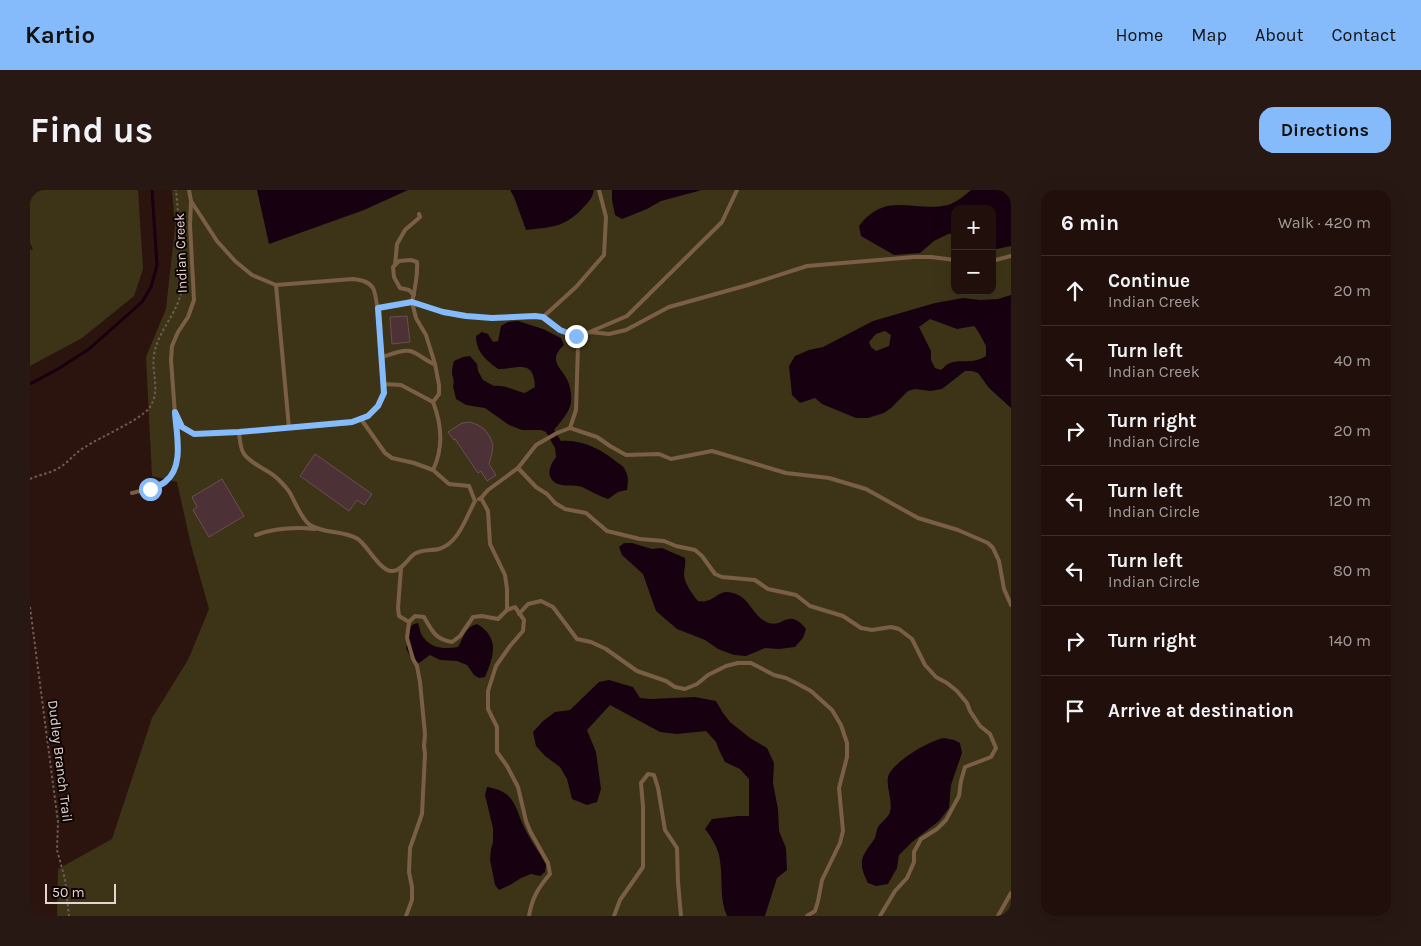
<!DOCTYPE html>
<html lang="en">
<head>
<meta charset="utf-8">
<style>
  :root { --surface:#200f0a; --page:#281813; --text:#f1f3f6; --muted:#a29c9c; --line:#3d2f2b; --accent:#85bbfb }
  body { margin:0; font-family:Karla,sans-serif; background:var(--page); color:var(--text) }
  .controls { position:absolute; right:15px; top:15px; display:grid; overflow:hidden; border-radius:10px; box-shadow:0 5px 20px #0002 }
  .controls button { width:45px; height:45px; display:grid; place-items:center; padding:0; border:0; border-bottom:1px solid var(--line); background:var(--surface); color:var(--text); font:25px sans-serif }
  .scale { position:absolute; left:15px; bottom:12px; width:71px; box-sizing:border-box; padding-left:5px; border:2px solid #e5d4cf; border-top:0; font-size:14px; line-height:18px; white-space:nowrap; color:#e5d4cf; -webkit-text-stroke:4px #0d0403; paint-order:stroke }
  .stop { position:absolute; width:15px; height:15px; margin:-11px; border:4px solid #85bbfb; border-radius:50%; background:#fff }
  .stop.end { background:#85bbfb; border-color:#fff; box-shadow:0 1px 5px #0008 }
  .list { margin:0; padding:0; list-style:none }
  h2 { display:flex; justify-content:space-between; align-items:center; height:65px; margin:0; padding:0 20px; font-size:21px }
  h2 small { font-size:16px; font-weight:400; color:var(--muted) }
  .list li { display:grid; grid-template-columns:32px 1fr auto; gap:15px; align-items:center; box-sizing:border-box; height:70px; padding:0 20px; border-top:1px solid var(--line) }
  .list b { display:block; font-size:19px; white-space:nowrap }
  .list p { margin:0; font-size:16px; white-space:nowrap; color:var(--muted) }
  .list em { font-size:16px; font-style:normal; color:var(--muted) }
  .icon { flex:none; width:28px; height:28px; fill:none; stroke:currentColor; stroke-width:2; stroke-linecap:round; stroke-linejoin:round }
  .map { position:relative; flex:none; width:981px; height:726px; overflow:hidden; border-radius:15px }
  header { display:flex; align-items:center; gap:30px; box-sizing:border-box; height:70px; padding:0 25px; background:var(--accent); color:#111 }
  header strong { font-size:24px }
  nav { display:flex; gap:28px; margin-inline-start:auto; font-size:18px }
  .intro { display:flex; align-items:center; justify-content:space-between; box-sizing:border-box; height:120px; padding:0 30px }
  h1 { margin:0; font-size:35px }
  .button { padding:12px 22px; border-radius:15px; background:var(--accent); color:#111; font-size:18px; font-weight:700 }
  main { display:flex; gap:30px; padding:0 30px }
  aside { flex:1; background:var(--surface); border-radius:15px; box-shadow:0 5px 20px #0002 }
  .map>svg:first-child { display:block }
  .green { fill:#3d3418; fill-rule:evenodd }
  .water { fill:#170111; fill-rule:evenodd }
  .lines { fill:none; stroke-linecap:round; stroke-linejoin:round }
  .stream { stroke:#170111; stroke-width:3 }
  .building { fill:#4c3136; stroke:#6b4e53 }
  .path { stroke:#705b56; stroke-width:2; stroke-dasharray:2.5 2.5; stroke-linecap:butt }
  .lane { stroke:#7a5f45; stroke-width:4 }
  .route { stroke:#85bbfb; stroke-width:6 }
  .labels { text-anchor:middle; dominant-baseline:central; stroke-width:4; stroke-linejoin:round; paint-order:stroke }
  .street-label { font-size:14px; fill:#e5d4cf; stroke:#0d0403 }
</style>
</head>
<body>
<header>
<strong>Kartio</strong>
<nav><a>Home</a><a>Map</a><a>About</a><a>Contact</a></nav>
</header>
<div class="intro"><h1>Find us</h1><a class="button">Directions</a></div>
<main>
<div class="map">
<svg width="981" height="726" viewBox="0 0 981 726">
  <rect width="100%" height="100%" fill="#2b140e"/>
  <!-- green -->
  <g class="green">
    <polygon points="0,0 108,0 113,79 104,106 52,148 0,176 0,60 3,59 0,53"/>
    <path d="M142,0H981V726H27L28,679L82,649L122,528L158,470L179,419L161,355L147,292L122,286L116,167L136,119L145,38ZM925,19H962V101H925Z"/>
  </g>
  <!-- water -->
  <g class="water">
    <polygon points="227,0 378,0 334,20 239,54"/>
    <path d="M480,0H564C562,10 558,12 551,20C533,38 520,37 496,40L484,7Z"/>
    <polygon points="582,0 672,0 631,11 617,19 592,29 585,25 582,10"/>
    <path d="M941,0H981V56L962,60V19H925V43L918,44L904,51L890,63L864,65L831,46L829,36C856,0 885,23 918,15C927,12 934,6 941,0Z"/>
    <path d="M981,105V218L959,198L948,183L942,181H935L912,199L900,201L885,199L878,201L861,218L854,223L838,228H826L792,214L785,208L770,213L762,205L759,176L765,166L779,160L793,157L843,131L905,113L933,108L950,110L968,109ZM900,129L927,139L944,136C948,140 954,152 956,156C956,157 956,164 956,166C942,175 930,168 918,174C915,175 914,178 911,180L905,178L901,170V161L889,137ZM855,141L861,145L859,156L846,161L841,157L839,152L846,144Z"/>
    <path d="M488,131L513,139L531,148L534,155C530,159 526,163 526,169C526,175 532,181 535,186C540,193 542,204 541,213C539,223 531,231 524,240L531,251C551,249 571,259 587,272C589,274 594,276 595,280C599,286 598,293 597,300L588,302L578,309C569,306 561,301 552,297C544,294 535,297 528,294C514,288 520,275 526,267L525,258L516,242L511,240H492L479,235L455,218L436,215L426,209L423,196C425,190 422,187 422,182C422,178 423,174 424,171L433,167L440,166L447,174L448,181L453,190L464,196C474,194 485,201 495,203L505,197C504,168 487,179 468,179C456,170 446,162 446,146L452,142L458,144L463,152L468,151L471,136L478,132Z"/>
    <path d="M594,353H602L622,359L632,358L655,368C656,375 654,379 654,385C655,394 662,404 668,411C668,411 675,412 676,411C683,410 689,402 697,402C720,403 721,427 739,433C753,438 759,417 776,439L773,448L765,457L749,459L735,458L716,466L704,465L688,459L675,450L647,439L626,421L613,384L592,365L589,357Z"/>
    <path d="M388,433C390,438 390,444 394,448C402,459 416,459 428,457C434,447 435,437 447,434C470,447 464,467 455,487L449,488L444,485L437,475L427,471L410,470L400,465L389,473L383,472L376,458L381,436L384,434Z"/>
    <path d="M579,490L603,497L610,508L620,509L665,507L686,511L693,523L700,532L720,548L737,558L744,573L743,593L748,619L749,641L756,658L757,680L747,688L735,726H697C689,708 693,689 690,671C689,659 682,648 675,639L682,629L708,626H719V589L710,579L695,572L689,560L686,552L676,541L647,544L630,542L580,515L557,540L566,562L571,599L567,612L557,615L542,609L537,589L530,577L515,566L506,556L503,542L513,531L525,522L540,520L569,492Z"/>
    <path d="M914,548L924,550L930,553L932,563L921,595L919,618L909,631L882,652L869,665L867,678L858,694L846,696L838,693C833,683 828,672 836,661C838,657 842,653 845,648C846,645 846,641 848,637C851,632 858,628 860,622C863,610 856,599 858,587C861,573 900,550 914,548Z"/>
    <path d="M457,597C488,602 484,619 496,641C502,653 510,663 516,675L515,682L510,686L501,684L491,688L480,695L469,700L465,695L460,670L461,659L463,652V638L455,605Z"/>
  </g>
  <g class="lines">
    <!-- stream -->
    <polyline class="stream" points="0,194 28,179 59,159 112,112 121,97 127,75 122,0"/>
  </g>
  <!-- building -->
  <g class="building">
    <polygon points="377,126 380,152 362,154 360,127"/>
    <polygon points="440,232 448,235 455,240 460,247 463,255 462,263 459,274 466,285 457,291 451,281 448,283 425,249 424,250 418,242 432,233"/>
    <polygon points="285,264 342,304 334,315 327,310 319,321 270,286"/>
    <polygon points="192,289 214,326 179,347 163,320 167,317 162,307"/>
  </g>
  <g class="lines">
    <!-- path -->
    <g class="path">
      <path d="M0,289C8,285 17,284 25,280C37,275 44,263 55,257C70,247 111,230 120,217C131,200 121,183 124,165C127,143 146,125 151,103C155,88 152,72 151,57C149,38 148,19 146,0"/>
      <polyline points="0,417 28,632 27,660 35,689 39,726"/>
    </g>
    <!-- lane -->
    <g class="lane">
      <polyline points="925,70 901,67 884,67 777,76 718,95 639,117 596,140 579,144 560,142 546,146 548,156 546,220 540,238 567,247 580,256 596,265 629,264 641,269 682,261 756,283 799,288 836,299 888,328 928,340 958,353 963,358 969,371 974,399 981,415"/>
      <polyline points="962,71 981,66"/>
      <polyline points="365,75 367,54 375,40 390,27 389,24"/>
      <polyline points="246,95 259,238"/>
      <path d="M384,105L379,100L370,98L364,87L363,77L369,71L381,70L387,72C388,85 385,99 382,112L413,122L436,126L463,128L505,126L513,127"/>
      <polyline points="348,119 382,112 386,128 396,145 405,174"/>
      <polyline points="562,141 597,126 692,32 707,0"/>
      <polyline points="546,146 530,140 513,127 546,97 574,65 576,27 569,0"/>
      <path d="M352,167C360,165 371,159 380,161C389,163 396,172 405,174L409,195V204L403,212"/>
      <path d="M353,194L371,195L403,212C412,235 414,257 403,280"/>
      <path d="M145,222L153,237L164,244L209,242L322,233C338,227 346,222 353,206C356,197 348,106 343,98C338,91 331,90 323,89L246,95L222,85L205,71L187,51L161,11"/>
      <path d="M209,242C210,250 210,258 214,264C223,276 238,279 248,289C252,293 257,298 260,303C265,312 272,330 280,335C294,344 313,340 328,349C338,356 351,383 363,381C372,380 377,370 383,365C391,359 401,361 409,359C429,353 436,327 445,311L439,296L419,294L403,280L384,273L362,268L355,263L331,229"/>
      <polyline points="488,278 506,255 527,243 540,238"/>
      <path d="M102,303C118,299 136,296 144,281C146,276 147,270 148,265L141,170L142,156L148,142L158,127L164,110L160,35L161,11L159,0"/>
      <polyline points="451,308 458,300 488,278 506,297 517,304 525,313 535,319 556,323 577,341 610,349 634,351 646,356 665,360 672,366 685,384 692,387 725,390 738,399 766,405 780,416 813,426 831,438 842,440 861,437 869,439 882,449 895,475 906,487 917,493 927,501 937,513 940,521 950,536 960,544 966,558 961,567 935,577 931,591 929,606 916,630 907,639 891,649 884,662 884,672 877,688 865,701 850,726"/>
      <polyline points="449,309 451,308 458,321 460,354 475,385 477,399 477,420"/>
      <path d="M226,345C245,338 265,337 285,339"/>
      <polyline points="371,378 368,418 369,426 379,432"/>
      <polyline points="489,424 498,414 511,411 523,417 547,449 561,452 576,459 607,481 636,491 645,497 655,499 667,494 678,485 696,476 708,473 721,473 744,485 756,488 768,494 781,501 802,520 811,535 817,553 817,567 809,598 813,641 810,653 792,690 788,711 785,721 777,726"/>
      <path d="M376,726L382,710V697L379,682L380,658L392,624L395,564L394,556L395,544L390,492L387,476L383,469L377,448L379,432L385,426L394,427C402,441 405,449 422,452L430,446L443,427L452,426L468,429L477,420L485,417L494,430L493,441L480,456L466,476L458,501V519L467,537V562L477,576L488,597L496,631L500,641L518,673L520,684C508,698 502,708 499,726"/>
      <polyline points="584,726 590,710 613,677 613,617 611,593 618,584 624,585 628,598 635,640 647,658 648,692 651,726"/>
      <polyline points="968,726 981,703"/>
    </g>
  </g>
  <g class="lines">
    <!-- route -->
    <path class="route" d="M120,299C125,297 131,295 135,292C155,277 146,243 145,222L152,237L164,244L209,242L322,232L338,226L348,216L354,203L348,118L382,112L413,122L436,126L462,128L505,126L513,127L530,140L546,146"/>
  </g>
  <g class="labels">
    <!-- street labels -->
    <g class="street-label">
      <text transform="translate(151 63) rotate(-92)">Indian Creek</text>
      <text transform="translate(30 571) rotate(83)">Dudley Branch Trail</text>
    </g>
  </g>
</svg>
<div class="controls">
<button>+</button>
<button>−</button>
</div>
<div class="scale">50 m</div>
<div class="stop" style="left:120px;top:299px"></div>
<div class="stop end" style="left:546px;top:146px"></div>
</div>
<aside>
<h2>6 min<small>Walk · 420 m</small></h2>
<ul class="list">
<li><svg class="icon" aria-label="ahead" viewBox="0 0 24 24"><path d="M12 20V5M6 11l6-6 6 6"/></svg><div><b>Continue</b><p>Indian Creek</p></div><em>20 m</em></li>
<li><svg class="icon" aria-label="left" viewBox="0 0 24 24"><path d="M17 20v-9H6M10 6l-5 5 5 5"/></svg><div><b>Turn left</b><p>Indian Creek</p></div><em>40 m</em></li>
<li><svg class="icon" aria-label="right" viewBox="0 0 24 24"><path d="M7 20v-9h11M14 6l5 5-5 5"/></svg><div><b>Turn right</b><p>Indian Circle</p></div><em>20 m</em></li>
<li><svg class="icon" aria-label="left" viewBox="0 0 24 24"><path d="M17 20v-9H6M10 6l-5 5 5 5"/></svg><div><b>Turn left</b><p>Indian Circle</p></div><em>120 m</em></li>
<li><svg class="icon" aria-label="left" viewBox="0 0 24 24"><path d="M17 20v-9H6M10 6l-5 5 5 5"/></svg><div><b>Turn left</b><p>Indian Circle</p></div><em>80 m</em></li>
<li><svg class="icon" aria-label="right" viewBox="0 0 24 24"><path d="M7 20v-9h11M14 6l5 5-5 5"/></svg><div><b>Turn right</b></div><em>140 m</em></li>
<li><svg class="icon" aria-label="arrive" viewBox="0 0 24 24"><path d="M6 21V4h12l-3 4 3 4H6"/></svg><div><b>Arrive at destination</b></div></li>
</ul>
</aside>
</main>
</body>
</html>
